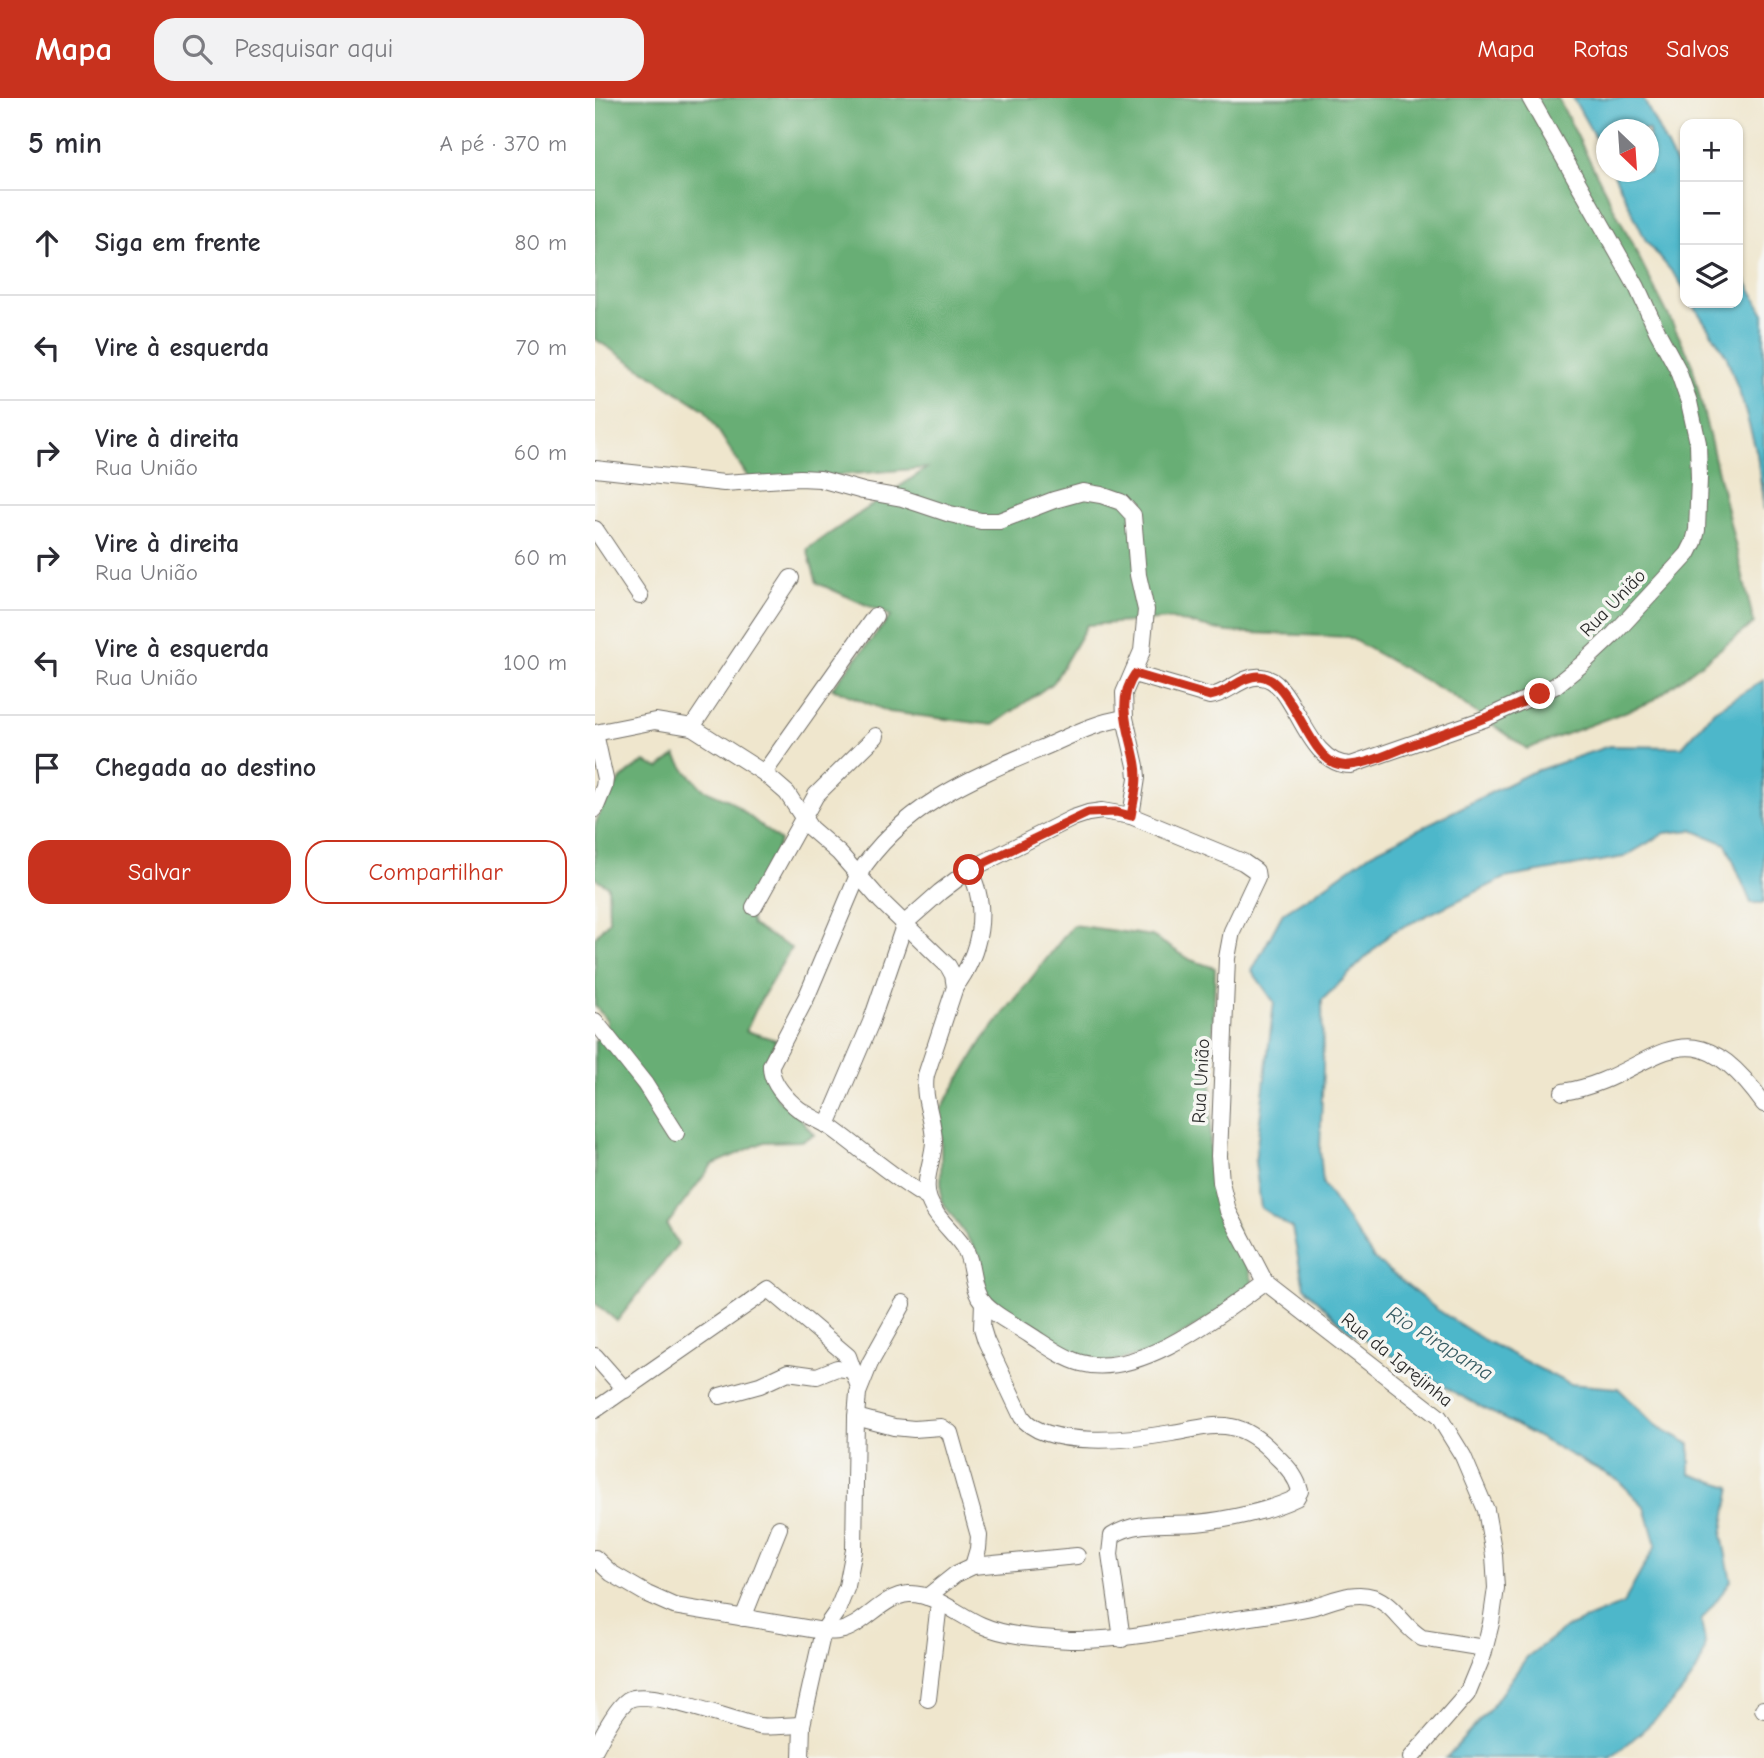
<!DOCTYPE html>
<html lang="pt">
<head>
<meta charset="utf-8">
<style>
  :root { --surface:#fff; --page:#f2f2f3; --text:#2b2b33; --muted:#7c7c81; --line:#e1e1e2; --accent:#c8321e }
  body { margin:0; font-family:"Comic Neue",sans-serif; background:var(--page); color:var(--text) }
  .controls { position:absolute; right:21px; top:21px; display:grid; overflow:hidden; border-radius:14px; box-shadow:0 2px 5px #0004 }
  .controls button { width:63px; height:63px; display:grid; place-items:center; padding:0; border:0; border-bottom:2px solid var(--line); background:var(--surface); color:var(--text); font:35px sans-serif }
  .compass { position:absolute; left:1001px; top:21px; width:63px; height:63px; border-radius:50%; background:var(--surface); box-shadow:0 2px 5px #0004; rotate:155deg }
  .stop { position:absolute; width:21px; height:21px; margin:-16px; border:5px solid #c8321e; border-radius:50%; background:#fff }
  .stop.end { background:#c8321e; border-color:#fff; box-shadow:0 2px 7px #0008 }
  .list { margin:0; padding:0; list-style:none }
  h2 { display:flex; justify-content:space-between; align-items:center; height:91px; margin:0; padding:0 28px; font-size:30px }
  h2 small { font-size:23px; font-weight:400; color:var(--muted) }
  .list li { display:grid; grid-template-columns:46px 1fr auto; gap:21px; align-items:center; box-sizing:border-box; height:105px; padding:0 28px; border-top:2px solid var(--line) }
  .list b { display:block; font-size:26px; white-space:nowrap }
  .list p { margin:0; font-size:23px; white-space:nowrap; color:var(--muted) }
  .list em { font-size:23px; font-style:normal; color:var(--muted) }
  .actions { display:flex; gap:14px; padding:21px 28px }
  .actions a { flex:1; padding:16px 0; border:2px solid var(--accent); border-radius:21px; text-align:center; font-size:24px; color:var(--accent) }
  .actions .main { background:var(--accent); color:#fff }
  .icon { flex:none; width:38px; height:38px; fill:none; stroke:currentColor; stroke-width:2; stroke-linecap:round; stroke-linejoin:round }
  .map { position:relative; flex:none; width:1169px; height:1660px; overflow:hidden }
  header { display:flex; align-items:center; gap:42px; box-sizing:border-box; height:98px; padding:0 35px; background:var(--accent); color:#fff }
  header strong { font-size:33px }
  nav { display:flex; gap:38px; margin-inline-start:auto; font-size:24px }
  .search { width:490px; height:63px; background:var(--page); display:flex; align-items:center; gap:18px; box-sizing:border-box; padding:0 24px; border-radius:21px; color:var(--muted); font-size:26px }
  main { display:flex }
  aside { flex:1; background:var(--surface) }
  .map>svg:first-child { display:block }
  .forest { fill:#68ae74; stroke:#4a6c50; stroke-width:2 }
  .water { fill:#4db7ca; stroke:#3c717a; stroke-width:2 }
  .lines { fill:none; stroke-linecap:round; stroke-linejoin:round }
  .minor-casing { stroke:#706c64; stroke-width:18 }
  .minor { stroke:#fff; stroke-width:16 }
  .route { stroke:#c8321e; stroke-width:9 }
  .labels { text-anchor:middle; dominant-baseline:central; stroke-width:7; stroke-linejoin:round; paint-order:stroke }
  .street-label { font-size:19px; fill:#2b2b2b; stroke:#f6f6f2 }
  .water-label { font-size:21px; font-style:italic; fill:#375c63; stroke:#f6f6f2 }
</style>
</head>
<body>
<header>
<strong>Mapa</strong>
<div class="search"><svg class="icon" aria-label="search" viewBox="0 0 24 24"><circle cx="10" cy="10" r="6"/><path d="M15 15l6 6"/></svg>Pesquisar aqui</div>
<nav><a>Mapa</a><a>Rotas</a><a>Salvos</a></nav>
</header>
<main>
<aside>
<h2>5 min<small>A pé · 370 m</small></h2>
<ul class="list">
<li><svg class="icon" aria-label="ahead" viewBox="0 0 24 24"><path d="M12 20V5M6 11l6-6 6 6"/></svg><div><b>Siga em frente</b></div><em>80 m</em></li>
<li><svg class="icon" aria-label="left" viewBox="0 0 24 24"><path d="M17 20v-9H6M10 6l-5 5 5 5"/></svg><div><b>Vire à esquerda</b></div><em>70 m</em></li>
<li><svg class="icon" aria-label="right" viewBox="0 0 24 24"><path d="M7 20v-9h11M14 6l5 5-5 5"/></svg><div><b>Vire à direita</b><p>Rua União</p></div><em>60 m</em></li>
<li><svg class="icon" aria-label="right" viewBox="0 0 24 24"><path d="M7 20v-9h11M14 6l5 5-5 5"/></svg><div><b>Vire à direita</b><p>Rua União</p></div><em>60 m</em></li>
<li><svg class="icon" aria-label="left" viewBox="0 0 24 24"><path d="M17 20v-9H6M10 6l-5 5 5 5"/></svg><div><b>Vire à esquerda</b><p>Rua União</p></div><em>100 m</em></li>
<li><svg class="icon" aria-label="arrive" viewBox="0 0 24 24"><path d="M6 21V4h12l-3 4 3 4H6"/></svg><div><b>Chegada ao destino</b></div></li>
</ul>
<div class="actions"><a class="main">Salvar</a><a>Compartilhar</a></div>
</aside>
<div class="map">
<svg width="1169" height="1660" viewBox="0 0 1169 1660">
  <rect width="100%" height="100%" fill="#f6f6f2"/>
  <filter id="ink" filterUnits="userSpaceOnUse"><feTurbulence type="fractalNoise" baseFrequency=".0143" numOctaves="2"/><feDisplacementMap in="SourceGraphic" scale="14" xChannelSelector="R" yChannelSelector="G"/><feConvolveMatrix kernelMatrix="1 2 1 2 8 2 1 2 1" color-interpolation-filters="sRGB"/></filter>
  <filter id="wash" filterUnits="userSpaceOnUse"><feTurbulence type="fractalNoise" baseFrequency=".00686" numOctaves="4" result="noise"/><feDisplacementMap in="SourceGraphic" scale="28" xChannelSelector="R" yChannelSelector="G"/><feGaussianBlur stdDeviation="1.57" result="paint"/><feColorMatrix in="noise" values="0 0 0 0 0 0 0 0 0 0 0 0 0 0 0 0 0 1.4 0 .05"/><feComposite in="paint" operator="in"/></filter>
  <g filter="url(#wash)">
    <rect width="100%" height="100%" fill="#efe6cd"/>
    <!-- forest -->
    <g class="forest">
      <polygon points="0,0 963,0 1096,262 1159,525 1056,604 932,651 856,597 753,539 633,534 576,521 492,527 459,584 398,627 294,614 237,590 296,518 222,485 212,451 332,370 156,384 110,312 0,241"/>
      <path d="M81,657L90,672L108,691L134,702L185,743L177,764L151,806L157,827L196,850L164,905L151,933L181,942L169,970L183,1001L205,1020L219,1037L206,1043L169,1044L117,1067L72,1127L83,1146L22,1223L0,1205V943L11,935L12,922L0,908V839L14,823L13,788L0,780C0,764 0,745 0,729C7,702 25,676 50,664L64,670Z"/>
      <polygon points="478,827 557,838 596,862 620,870 615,1045 620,1098 639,1125 660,1191 558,1255 499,1267 393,1209 385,1158 346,1102 346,1011 388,942"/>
    </g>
    <!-- water -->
    <g class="water">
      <polygon points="978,0 1048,0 1090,85 1090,193 1083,181 1051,143 1018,74 1054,74 1054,32 1012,32 1011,59"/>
      <polygon points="1143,168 1169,216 1169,412 1162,356 1148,305 1131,257 1097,205 1143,205"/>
      <path d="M1169,582V805H1156L1131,746L1097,732L1070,735L1029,759L910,780L797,834L727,902L728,970L725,1052L728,1086L779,1161L840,1210L889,1242L974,1286L1023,1290L1060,1327L1095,1346V1376L1136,1389L1127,1437L1136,1483L1106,1523C1107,1531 1111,1542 1110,1550C1104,1589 1045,1635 1016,1660H851L895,1611L932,1559L972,1529L1028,1506L1061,1447L1050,1409L1023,1382L862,1296L751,1231L709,1189L697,1130L666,1110L660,1064L679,904L657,873L688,815L721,794L776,755L935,675L1014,648L1087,649L1119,613Z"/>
    </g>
  </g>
  <g filter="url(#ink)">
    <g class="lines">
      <!-- minor casing -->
      <g class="minor-casing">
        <g id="minor">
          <polyline points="0,371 129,385 205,380 225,381 268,393 307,400 355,416 386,423 404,423 459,402 488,394 506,397 526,404 538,417 543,477 551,512 547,553 529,595 530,620 541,668 542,680 536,718"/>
          <polyline points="0,431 45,498"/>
          <path d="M539,576L615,598C633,596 647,577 666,579C702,582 708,667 756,667L889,621L960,588L986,567L1019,536L1093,456L1099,444L1102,432L1104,380L1103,345L1094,304L1082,270L1062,233L1042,189L935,0"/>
          <polyline points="97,629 196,480"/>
          <path d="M0,635L60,623L97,629L169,675L192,695L215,730L244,755L286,803L353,868L358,877L360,889L331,977C327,1001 339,1021 339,1044C338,1063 327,1084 334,1102C341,1122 361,1135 371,1153C378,1168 376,1185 384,1199C395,1216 419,1226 435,1237C451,1247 468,1260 486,1265C545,1281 625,1216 670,1184"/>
          <polyline points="0,635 10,681 9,689 0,711"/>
          <polyline points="169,675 280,518"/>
          <polyline points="159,809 221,697 281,638"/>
          <path d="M360,889C385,856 395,810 374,772"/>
          <polyline points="0,923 50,986 81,1035"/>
          <path d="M968,994C1058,981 1088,893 1169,1006"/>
          <polyline points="232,1027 276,924 310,825 345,794 374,772 478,720 493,715 507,713 536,718 648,764 661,773 662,780 637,833 632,860 624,1058 626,1084 633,1113 670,1184 844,1319 868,1358 891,1412 899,1457 901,1490 896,1525 888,1557 872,1596 816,1660"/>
          <path d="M333,1100C298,1080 269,1053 237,1030C225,1022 211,1018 200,1008C189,998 175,982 176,967L212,898L263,777C305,710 375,680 445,651C475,638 498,625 530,620"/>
          <path d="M388,1204L387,1230L391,1243L427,1319C450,1352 542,1341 577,1335C596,1332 618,1325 636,1329C654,1332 669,1345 681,1358C691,1367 702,1380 705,1393L701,1400C674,1413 632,1422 601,1425C575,1427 540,1422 517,1438L515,1456L527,1541"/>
          <polyline points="0,1258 30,1292"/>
          <polyline points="125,1298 165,1287 193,1274 222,1278 242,1270 258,1272"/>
          <polyline points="0,1312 174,1191 253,1258 264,1289"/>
          <polyline points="261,1319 299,1329 319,1331 346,1329 355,1335 384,1438 383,1451 378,1468"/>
          <path d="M0,1460L16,1475L52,1496L79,1508L228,1533C233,1533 239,1534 244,1533C270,1528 286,1498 314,1496C339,1495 363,1517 386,1527C413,1539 446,1540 475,1542C521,1543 566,1534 611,1526C646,1520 682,1516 716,1509C736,1504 758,1492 778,1499C799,1506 808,1529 827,1540L889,1550"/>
          <polyline points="332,1499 361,1476 378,1468 482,1458"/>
          <polyline points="148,1520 184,1430"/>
          <polyline points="333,1601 344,1505"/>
          <polyline points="1168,1611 1169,1612"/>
          <path d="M0,1651C7,1638 21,1610 33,1602C53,1589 137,1623 164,1628C177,1630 193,1627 207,1627"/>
          <polyline points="206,1660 207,1627 228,1533 242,1513 252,1488 259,1452 261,1319 263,1295 275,1265 308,1206"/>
        </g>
      </g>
      <!-- minor -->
      <use href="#minor" class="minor"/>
    </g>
  </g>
  <g class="lines" filter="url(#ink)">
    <!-- route -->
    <path class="route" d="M374,772L493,715L521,714L536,718C539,701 544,684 541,667C536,635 519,605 540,576L615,598C632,596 646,578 664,578C695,579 711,652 739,665C744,667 750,668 755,667C777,665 800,653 821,645C863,630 905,616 945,596"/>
  </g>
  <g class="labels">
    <!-- street labels -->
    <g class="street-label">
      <text transform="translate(1018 505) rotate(-46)">Rua União</text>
      <text transform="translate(606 983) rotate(-87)">Rua União</text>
      <text transform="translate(802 1262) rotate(39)">Rua da Igrejinha</text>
    </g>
    <!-- water labels -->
    <g class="water-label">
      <text transform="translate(845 1245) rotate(32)">Rio Pirapama</text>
    </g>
  </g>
</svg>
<div class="controls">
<button>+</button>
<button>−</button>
<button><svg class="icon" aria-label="layers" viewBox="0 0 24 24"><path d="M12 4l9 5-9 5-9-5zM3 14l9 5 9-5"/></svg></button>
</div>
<svg class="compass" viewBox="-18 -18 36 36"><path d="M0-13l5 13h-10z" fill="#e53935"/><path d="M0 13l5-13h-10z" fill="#7c7c81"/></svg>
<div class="stop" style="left:374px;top:772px"></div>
<div class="stop end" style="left:945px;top:596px"></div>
</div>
</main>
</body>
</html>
